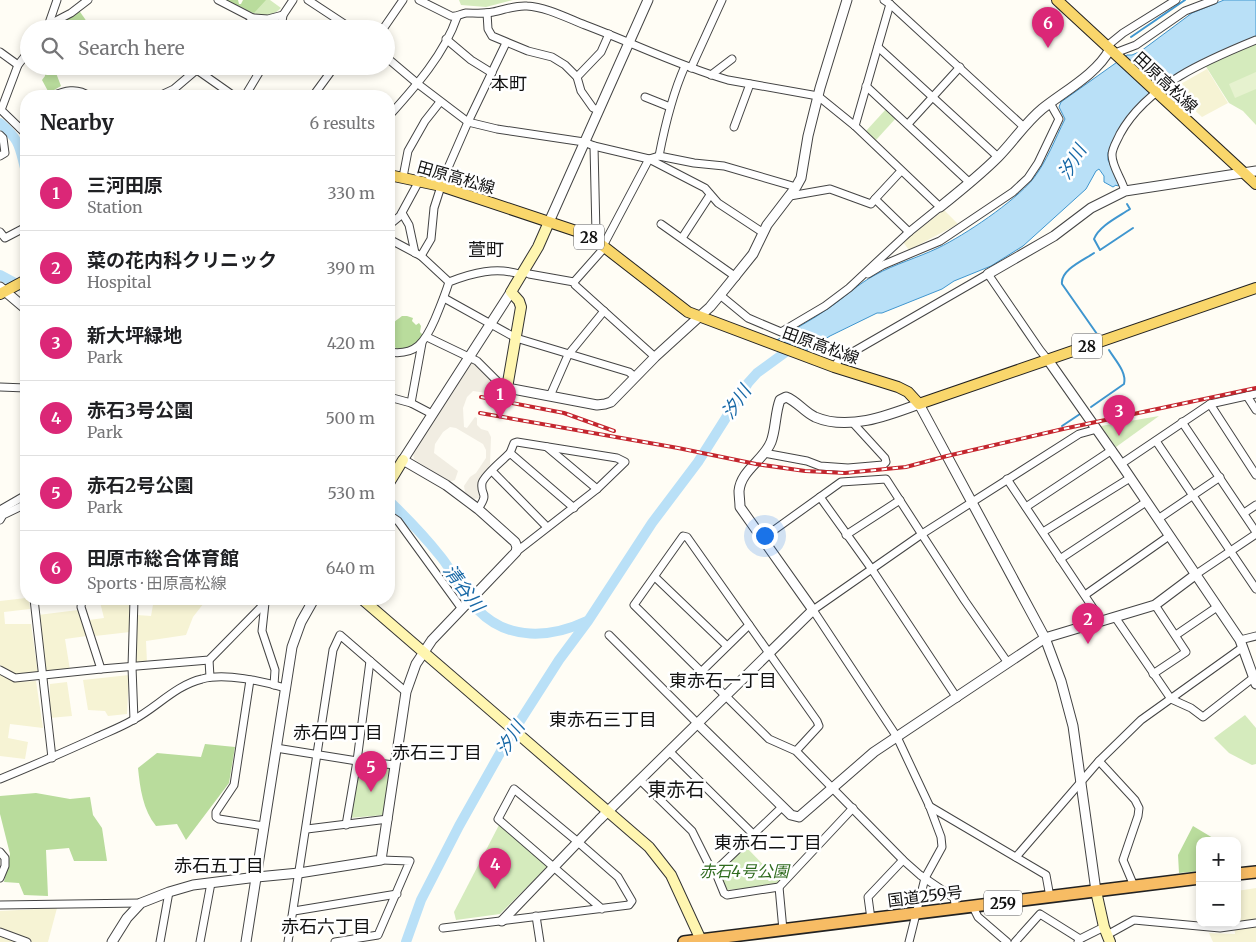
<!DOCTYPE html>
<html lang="en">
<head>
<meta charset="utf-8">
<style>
  :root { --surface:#fff; --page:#f6f6f6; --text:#202124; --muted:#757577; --line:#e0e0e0; --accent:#db2777 }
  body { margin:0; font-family:Merriweather,"Noto Sans JP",serif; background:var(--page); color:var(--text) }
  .controls { position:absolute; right:15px; bottom:15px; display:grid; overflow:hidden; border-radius:10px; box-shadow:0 2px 8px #0003 }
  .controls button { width:45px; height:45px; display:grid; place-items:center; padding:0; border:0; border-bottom:1px solid var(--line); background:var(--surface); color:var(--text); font:25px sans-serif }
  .you { position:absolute; left:764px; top:535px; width:18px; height:18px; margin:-12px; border:4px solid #fff; border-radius:50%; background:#1a73e8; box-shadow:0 0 0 8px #1a73e833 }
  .badge { display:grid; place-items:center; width:32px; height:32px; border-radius:50%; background:var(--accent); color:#fff; font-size:16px; font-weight:700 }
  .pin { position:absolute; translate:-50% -41px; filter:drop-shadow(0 1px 2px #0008) }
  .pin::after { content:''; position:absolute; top:26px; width:18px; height:15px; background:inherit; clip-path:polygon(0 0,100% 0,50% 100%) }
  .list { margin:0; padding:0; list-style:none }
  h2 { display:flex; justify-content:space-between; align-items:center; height:65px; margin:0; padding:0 20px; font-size:21px }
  h2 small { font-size:16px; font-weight:400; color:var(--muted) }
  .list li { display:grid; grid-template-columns:32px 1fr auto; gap:15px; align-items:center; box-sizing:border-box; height:75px; padding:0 20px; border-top:1px solid var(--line) }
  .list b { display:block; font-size:19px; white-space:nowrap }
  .list p { margin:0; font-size:16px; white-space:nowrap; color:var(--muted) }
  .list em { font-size:16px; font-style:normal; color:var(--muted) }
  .icon { flex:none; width:28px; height:28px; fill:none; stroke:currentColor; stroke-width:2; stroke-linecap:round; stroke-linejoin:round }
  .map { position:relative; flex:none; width:1256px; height:942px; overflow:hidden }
  .search { position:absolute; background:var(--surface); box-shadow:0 2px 8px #0003; left:20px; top:20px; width:375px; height:55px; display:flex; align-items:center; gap:12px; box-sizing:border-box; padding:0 18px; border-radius:28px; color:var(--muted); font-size:19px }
  .panel { position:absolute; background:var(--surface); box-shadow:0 2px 8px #0003; left:20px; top:90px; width:375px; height:515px; border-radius:20px }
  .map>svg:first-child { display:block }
  .farmland { fill:#f6f3d4 }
  .green { fill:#d5ebbd }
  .forest { fill:#b9dc9c }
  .pitch { fill:#e6f2cf }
  .plaza { fill:#f1ede2 }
  .water { fill:#b9e0f7; stroke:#3f96cf }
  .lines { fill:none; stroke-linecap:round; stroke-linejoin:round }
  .stream { stroke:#3f96cf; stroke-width:2 }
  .river { stroke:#b9e0f7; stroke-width:10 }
  .minor-casing { stroke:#444; stroke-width:9 }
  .tertiary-casing { stroke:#444; stroke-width:11 }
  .secondary-casing { stroke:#333; stroke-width:12 }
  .primary-casing { stroke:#222; stroke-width:12 }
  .trunk-casing { stroke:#222; stroke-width:14 }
  .minor { stroke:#fff; stroke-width:7 }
  .tertiary { stroke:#fff; stroke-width:9 }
  .secondary { stroke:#fff6b0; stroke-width:10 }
  .primary { stroke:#f9d66b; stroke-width:10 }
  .trunk { stroke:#f7bc64; stroke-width:11 }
  .rail-casing { stroke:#c4262e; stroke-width:4 }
  .rail { stroke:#fff; stroke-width:2; stroke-dasharray:5.5; stroke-linecap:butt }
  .labels { text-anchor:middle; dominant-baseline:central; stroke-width:5; stroke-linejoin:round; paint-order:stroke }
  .shield { fill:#fff; stroke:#585858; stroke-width:1 }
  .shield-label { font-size:15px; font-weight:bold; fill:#111 }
  .street-label { font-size:16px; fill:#111; stroke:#fff }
  .park-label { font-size:16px; font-style:italic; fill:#2f6b1f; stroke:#fff }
  .neighbourhood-label { font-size:18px; fill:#111; stroke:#fff }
  .water-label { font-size:18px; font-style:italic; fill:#1768a6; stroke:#fff }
  .quarter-label { font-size:19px; fill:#111; stroke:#fff }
</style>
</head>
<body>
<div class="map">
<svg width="1256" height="942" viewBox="0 0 1256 942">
  <rect width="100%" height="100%" fill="#fffdf5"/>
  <!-- farmland -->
  <g class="farmland">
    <polygon points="1207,69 1228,103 1202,117 1173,90 1179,85"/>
    <polygon points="944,210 958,224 909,250 903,242"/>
    <polygon points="26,598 29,599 30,609 4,612 5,624 31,624 38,673 16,675 0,665 0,601"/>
    <polygon points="104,599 131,599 130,632 95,636 89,620 104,618 100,602"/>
    <polygon points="154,599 207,599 193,617 186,635 146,641 147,663 135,664 137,615 151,616"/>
    <polygon points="78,610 87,636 65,639 70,670 45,672 38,615"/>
    <polygon points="0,674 15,682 36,681 43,728 10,724 8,738 28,742 25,759 0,756"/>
    <polygon points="129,675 127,714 108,716 105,711 88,710 83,680"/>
    <polygon points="67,682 72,716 49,718 50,684"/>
    <polygon points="1256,888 1256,942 1213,942 1209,933 1235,934 1234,923 1237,923 1237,891"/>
    <polygon points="57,908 48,942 0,942 0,911"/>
  </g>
  <!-- green -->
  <g class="green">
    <path d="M254,0H270L281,8C270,19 258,15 245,10Z"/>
    <polygon points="459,0 513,0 486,7 461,5"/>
    <polygon points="1256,43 1256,125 1243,111 1229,103 1205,65"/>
    <polygon points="887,108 897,117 876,140 866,131"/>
    <polygon points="1159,416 1116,447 1101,426"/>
    <polygon points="1245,715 1256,728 1256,764 1252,765 1229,753 1214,738"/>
    <polygon points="358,764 392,769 384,815 349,818"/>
    <polygon points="499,825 548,866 500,914 456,920 454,912"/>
    <polygon points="745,846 780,882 776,885 727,890 719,871"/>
  </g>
  <!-- forest -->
  <g class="forest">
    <polygon points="225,0 238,0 239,4 241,4 243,0 266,0 254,13"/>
    <polygon points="78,9 92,29 52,29 53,24"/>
    <polygon points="45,66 56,66 56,73 61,86 49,93 42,80 45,76"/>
    <path d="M402,316H407L413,318L412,321L416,325L419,323L421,326L420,332L424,336L419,344L402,351L392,346L393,338L389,335C389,325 394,322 402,316Z"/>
    <path d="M205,744L235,747L229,783L186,840L177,824L156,826C143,810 140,788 138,768L157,753L201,757Z"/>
    <polygon points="36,793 70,799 90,797 93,815 102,828 107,861 74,861 69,848 46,850 48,896 24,895 19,883 4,882 10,854 0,814 0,796"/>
    <polygon points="1193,826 1218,841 1200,841 1200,871 1179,873 1178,855"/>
  </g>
  <!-- pitch -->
  <polygon class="pitch" points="1256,72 1256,89 1235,98 1229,84"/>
  <!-- plaza -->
  <polygon class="plaza" points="468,361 472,361 500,385 499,395 473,391 467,397 463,408 464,427 467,428 475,417 477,418 477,425 481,429 488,431 491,437 490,465 480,477 478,483 480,498 474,499 465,492 464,486 470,477 476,473 486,458 486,450 483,444 456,428 450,427 443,432 435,444 434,453 458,471 455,480 452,481 447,481 414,459 413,452"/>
  <!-- water -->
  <path class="water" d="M1224,0H1256V38L1216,55L1148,97L1113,141L1108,153V160L1120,184L1117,186L1116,185L1113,187L1104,182V176L1099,169L1096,171L1086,189L1023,246L991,266L954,281L942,289L882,313H877L830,336L806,351L777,340C794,329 812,320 829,308C845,297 858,284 875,275C895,264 917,258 938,248C965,235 1014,202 1033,179C1047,161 1055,139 1065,119L1059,107L1061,102L1127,55H1132L1141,51L1192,13Z"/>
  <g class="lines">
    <!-- stream -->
    <g class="stream">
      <polyline points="1131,37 1185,0"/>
      <path d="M1127,204L1130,209C1118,217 1099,226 1094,239L1100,250L1133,228"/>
      <path d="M1094,253C1084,260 1060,270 1062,284L1097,334"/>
      <path d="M1091,407L1124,384C1127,372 1115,360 1109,350"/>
      <polyline points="1062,426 1080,414"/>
    </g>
    <!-- river -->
    <g class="river">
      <path d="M0,123C21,141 19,146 26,172"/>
      <polyline points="0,275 26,289"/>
      <path d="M389,501C407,518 425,537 441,557C454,573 462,594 478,610C508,641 551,638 587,621"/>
      <polyline points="406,942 421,900 459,826 504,746 559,660 588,621 652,523 698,462 748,383 757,373 794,346"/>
    </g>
    <!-- minor casing -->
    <g class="minor-casing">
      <g id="minor">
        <polyline points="218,0 274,29"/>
        <polyline points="308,0 352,29"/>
        <path d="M419,0L451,16C457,17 460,14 466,13C475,13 484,14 493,12C504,10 515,5 527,6C546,7 567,18 585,25C633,43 679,66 728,80L818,96L855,126L940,207L909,232L849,288L825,306L781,332L748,318L720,295"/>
        <polyline points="884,0 890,4 1024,127"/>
        <polyline points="487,13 488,29 492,36 528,51 552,57 565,65 577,77 581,91 593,108 599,110"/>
        <polyline points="48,25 71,13 88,0"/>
        <polyline points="48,26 57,0"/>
        <polyline points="242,29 254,18 268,19 283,15"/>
        <polyline points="281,29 283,15 293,0"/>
        <polyline points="383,29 403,0"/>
        <polyline points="446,39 471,60 492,73"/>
        <polyline points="1107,46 1123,33 1176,0"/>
        <polyline points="878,47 998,157"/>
        <polyline points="0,52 18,65"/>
        <polyline points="1115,53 1136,45 1185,11 1214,0"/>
        <polyline points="386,57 418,84 468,122 497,129 584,142 594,146 649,159 705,188 718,203 762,232"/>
        <polyline points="691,68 722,0"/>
        <polyline points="197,70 234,96"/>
        <polyline points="711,75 732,59"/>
        <polyline points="577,77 601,52 609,34"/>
        <polyline points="866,86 970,183"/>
        <path d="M52,96C64,91 77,87 89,96"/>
        <polyline points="159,96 174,89 201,66"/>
        <polyline points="245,96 263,66"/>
        <polyline points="313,96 335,66"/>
        <polyline points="645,97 670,107"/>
        <polyline points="0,109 26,134"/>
        <polyline points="1,110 18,65 29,51"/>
        <path d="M389,116C415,87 444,55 457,17"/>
        <polyline points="908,124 960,67"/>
        <polyline points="855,126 890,4"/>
        <polyline points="734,127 750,84"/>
        <polyline points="20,128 26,122"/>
        <polyline points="0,135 3,138 5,153 0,156"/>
        <path d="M659,156C665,125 672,95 685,66"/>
        <polyline points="403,177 408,151 425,121 440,102"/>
        <path d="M1125,191C1122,179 1112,167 1112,155C1112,148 1117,141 1120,134C1147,85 1207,60 1256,40"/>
        <polyline points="790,196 830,189 871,204 875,199 909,232"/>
        <polyline points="875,199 901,171"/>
        <polyline points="402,213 409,225 415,253"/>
        <polyline points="661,224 736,277"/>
        <polyline points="389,225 400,216 419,181"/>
        <polyline points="0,232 5,238 26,227"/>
        <polyline points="682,238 710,195"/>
        <polyline points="389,239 421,256 449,282"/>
        <polyline points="594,239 596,234 594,146"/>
        <polyline points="603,246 649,159 659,156 694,163 724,166 796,187"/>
        <polyline points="421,256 431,239 434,208 444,177 468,122 506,43"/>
        <polyline points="524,271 529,274 574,282 575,285 655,357"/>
        <polyline points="868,274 883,265 940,241 1013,192 1028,178 1038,163 1059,119 1050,103"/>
        <polyline points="574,282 605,247"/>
        <polyline points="444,298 516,338 629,372 635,377"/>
        <polyline points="427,337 477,361 500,384 507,388"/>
        <path d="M389,352C416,356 425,342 435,319C440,307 445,295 449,282C472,273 497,266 522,275"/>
        <polyline points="834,367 839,360 988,274 1040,350 1048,360"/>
        <polyline points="0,387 26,388"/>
        <polyline points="550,396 568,355 604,311"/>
        <polyline points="1247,396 1256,410"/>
        <polyline points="389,397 411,403 432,414"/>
        <polyline points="411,403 422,343"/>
        <polyline points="1210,404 1256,475"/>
        <polyline points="1182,422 1256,532"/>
        <polyline points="1156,441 1256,589"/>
        <polyline points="547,447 597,489"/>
        <polyline points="510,453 514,443 517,442 617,458 625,462 597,489 516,552"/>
        <polyline points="764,453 807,461 820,466 848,468 883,465 886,462 885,458 853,423"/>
        <polyline points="1121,464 1210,404 1256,394"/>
        <polyline points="492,471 547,527"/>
        <polyline points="1007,479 1101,620"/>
        <polyline points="820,497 871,568 957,698"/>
        <polyline points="1026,507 1112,450"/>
        <path d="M478,509C490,491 480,497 482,483C484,475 504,459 510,453L574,508"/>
        <polyline points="0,510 26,495"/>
        <polyline points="1244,513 1256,505"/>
        <polyline points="389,515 398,521 462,609"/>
        <polyline points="1158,519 1220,477"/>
        <polyline points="0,520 3,515 26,504"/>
        <polyline points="1043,532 1130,478"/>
        <polyline points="846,535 900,500"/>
        <polyline points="763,538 841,482 886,479 965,601 1008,663"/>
        <polyline points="1060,559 1146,502"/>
        <polyline points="1195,575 1256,534"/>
        <polyline points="655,577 727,646"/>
        <polyline points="1085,595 1169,536"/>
        <polyline points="34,599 52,758"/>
        <polyline points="82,599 81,607 101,669"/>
        <polyline points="134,599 132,667 134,720"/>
        <polyline points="262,599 265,603 262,631 275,670 274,685"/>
        <polyline points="1115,617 1171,699 1191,708 1203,717 1253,678"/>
        <polyline points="609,635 698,724"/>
        <polyline points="1176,635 1217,607"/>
        <polyline points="1240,640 1256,636"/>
        <polyline points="209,660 210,677"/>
        <polyline points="0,670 15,678 101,669 209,660 265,603"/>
        <polyline points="702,671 749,625"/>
        <polyline points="1153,674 1186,652 1155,605"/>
        <polyline points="250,680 234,785 216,812 216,817 219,819 264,826"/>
        <polyline points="276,748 357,761 395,765"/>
        <polyline points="669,751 753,834"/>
        <polyline points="796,751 769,739 634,605 683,536 687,537 817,721 819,726 796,751 903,860 920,875 954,898 956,909"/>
        <polyline points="1099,761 1135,800 1139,808 1138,816 1123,860 1134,886"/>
        <path d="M0,779C32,766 64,752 95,738C108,732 121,727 133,720C156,708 176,685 202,679C225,673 263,681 285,688"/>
        <polyline points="640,780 692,831 710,867 715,871 724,893 727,895 779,887 853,808"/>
        <polyline points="929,806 1046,875 1050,897"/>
        <polyline points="346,825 357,761 370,661"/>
        <polyline points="307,829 388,819"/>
        <polyline points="0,852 5,858 5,866 0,878"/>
        <polyline points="1016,857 1099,761 1141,720 1243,647"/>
        <polyline points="715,871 782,807"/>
        <polyline points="779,887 783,930"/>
        <polyline points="0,905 141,903"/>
        <polyline points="973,907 978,917 1007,942"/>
        <polyline points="294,911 397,894"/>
        <polyline points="536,916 540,942"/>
        <polyline points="871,919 868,897 903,860"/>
        <polyline points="443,928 629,905 632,901 618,877 578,842 514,789 498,819 602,909"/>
        <polyline points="0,932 27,942"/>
        <polyline points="1107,935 1134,920 1220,928 1256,923"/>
        <polyline points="160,942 169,892"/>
        <polyline points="200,942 211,883"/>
        <polyline points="288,942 333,650 340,635 406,692"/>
        <polyline points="335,942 378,935 410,861 381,860"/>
        <polyline points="909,942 925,878 942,847 941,837 929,805 897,737 813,610 922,534 1079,434 1097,429"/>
        <polyline points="1015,942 1040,914 1080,939"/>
        <polyline points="1078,942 1080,939 1104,927"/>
      </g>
    </g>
    <!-- tertiary casing -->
    <g class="tertiary-casing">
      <g id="tertiary">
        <path d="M940,207C960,191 980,175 998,157C1013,142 1025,123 1042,109C1063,92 1097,74 1110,49"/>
        <polyline points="549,222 648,0"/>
        <polyline points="988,274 1054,236 1091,208 1125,191 1256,171"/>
        <polyline points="0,287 26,309"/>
        <polyline points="1048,360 1121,464 1240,640 1256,684"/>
        <polyline points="507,388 597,405 605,404 611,402 655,357 710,307 720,295 753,254 767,225 796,187 801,178 808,136 820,88 847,0"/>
        <polyline points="698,724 791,815 799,817 874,752 1045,638 1155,605 1195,575"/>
        <path d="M502,921L599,820L813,610L740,507C740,502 739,496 739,491C741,470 764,460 771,442C776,429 775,413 780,400L786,397C797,401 804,412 815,417C848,431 887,416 919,404L1045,638L1061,681L1073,726L1096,891"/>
        <polyline points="112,942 127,918 141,903 169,892 193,885 257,877 299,873 381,860 406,692 416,664 432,640 516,552 517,547 515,542 478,509 446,485 403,460 511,292"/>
        <polyline points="246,942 292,647 301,622 314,599"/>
      </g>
    </g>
    <!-- secondary casing -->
    <g class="secondary-casing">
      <g id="secondary">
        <polyline points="507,388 521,307 519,301 511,292 538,247 549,222"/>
        <polyline points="389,483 403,460"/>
        <polyline points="362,599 649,847 671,875 701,940"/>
        <polyline points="1096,891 1104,927 1110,942"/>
      </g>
    </g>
    <!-- primary casing -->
    <g class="primary-casing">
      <g id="primary">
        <polyline points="1057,0 1256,184"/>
        <polyline points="389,175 441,186 585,234 603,246 688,312 834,367 898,387 908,392 919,404 1256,288"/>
        <polyline points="0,294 26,280"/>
      </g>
    </g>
    <!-- trunk casing -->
    <g class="trunk-casing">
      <g id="trunk">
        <polyline points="1237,874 1256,872"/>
        <polyline points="684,942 1200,878"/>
      </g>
    </g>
    <!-- minor -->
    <use href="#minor" class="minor"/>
    <!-- tertiary -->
    <use href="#tertiary" class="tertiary"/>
    <!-- secondary -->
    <use href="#secondary" class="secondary"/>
    <!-- primary -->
    <use href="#primary" class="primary"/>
    <!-- trunk -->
    <use href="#trunk" class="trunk"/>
    <!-- rail casing -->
    <g class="rail-casing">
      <g id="rail">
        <polyline points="481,397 564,413 614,431"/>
        <polyline points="480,413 678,448 756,464 805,471 845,473 906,467 947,456 1063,429 1256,388"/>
      </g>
    </g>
    <!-- rail -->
    <use href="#rail" class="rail"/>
  </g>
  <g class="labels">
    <!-- shield labels -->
    <g class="shield">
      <rect x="574" y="224.5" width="30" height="25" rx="4"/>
      <rect x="1072" y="333.5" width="30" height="25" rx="4"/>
      <rect x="984" y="890.5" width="38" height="25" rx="4"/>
    </g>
    <g class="shield-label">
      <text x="589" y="237">28</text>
      <text x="1087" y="346">28</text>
      <text x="1003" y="903">259</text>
    </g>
    <!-- street labels -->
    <g class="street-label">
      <text transform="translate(1166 82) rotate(43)">田原高松線</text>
      <text transform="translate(456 177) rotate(16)">田原高松線</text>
      <text transform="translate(821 345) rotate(20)">田原高松線</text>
      <text transform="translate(925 896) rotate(-7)">国道259号</text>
    </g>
    <!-- park labels -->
    <g class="park-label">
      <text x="744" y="871">赤石4号公園</text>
    </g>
    <!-- neighbourhood labels -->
    <g class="neighbourhood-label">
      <text x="509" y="83">本町</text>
      <text x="486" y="249">萱町</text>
      <text x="723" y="680">東赤石一丁目</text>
      <text x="603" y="719">東赤石三丁目</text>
      <text x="338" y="732">赤石四丁目</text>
      <text x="437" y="752">赤石三丁目</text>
      <text x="768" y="842">東赤石二丁目</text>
      <text x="219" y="865">赤石五丁目</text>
      <text x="326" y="926">赤石六丁目</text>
    </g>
    <!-- water labels -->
    <g class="water-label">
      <text transform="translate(1072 162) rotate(-59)">汐川</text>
      <text transform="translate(736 402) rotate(-56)">汐川</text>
      <text transform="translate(464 588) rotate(53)">清谷川</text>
      <text transform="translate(510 738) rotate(-58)">汐川</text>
    </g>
    <!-- quarter labels -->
    <g class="quarter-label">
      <text x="676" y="789">東赤石</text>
    </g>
  </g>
</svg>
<div class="controls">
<button>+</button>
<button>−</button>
</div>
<div class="you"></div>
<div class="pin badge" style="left:500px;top:419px">1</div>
<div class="pin badge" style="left:1088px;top:644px">2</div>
<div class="pin badge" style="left:1119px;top:436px">3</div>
<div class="pin badge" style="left:495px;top:889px">4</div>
<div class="pin badge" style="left:371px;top:792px">5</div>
<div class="pin badge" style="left:1048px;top:48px">6</div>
<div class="search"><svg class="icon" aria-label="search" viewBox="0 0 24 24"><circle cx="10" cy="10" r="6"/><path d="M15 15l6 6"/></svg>Search here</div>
<section class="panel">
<h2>Nearby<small>6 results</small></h2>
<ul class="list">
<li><span class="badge">1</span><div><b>三河田原</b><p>Station</p></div><em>330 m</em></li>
<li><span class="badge">2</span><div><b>菜の花内科クリニック</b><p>Hospital</p></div><em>390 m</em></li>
<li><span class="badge">3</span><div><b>新大坪緑地</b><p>Park</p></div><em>420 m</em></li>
<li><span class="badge">4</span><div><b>赤石3号公園</b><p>Park</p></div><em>500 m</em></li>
<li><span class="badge">5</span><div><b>赤石2号公園</b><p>Park</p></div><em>530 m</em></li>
<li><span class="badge">6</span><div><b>田原市総合体育館</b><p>Sports · 田原高松線</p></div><em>640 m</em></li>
</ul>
</section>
</div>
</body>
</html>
